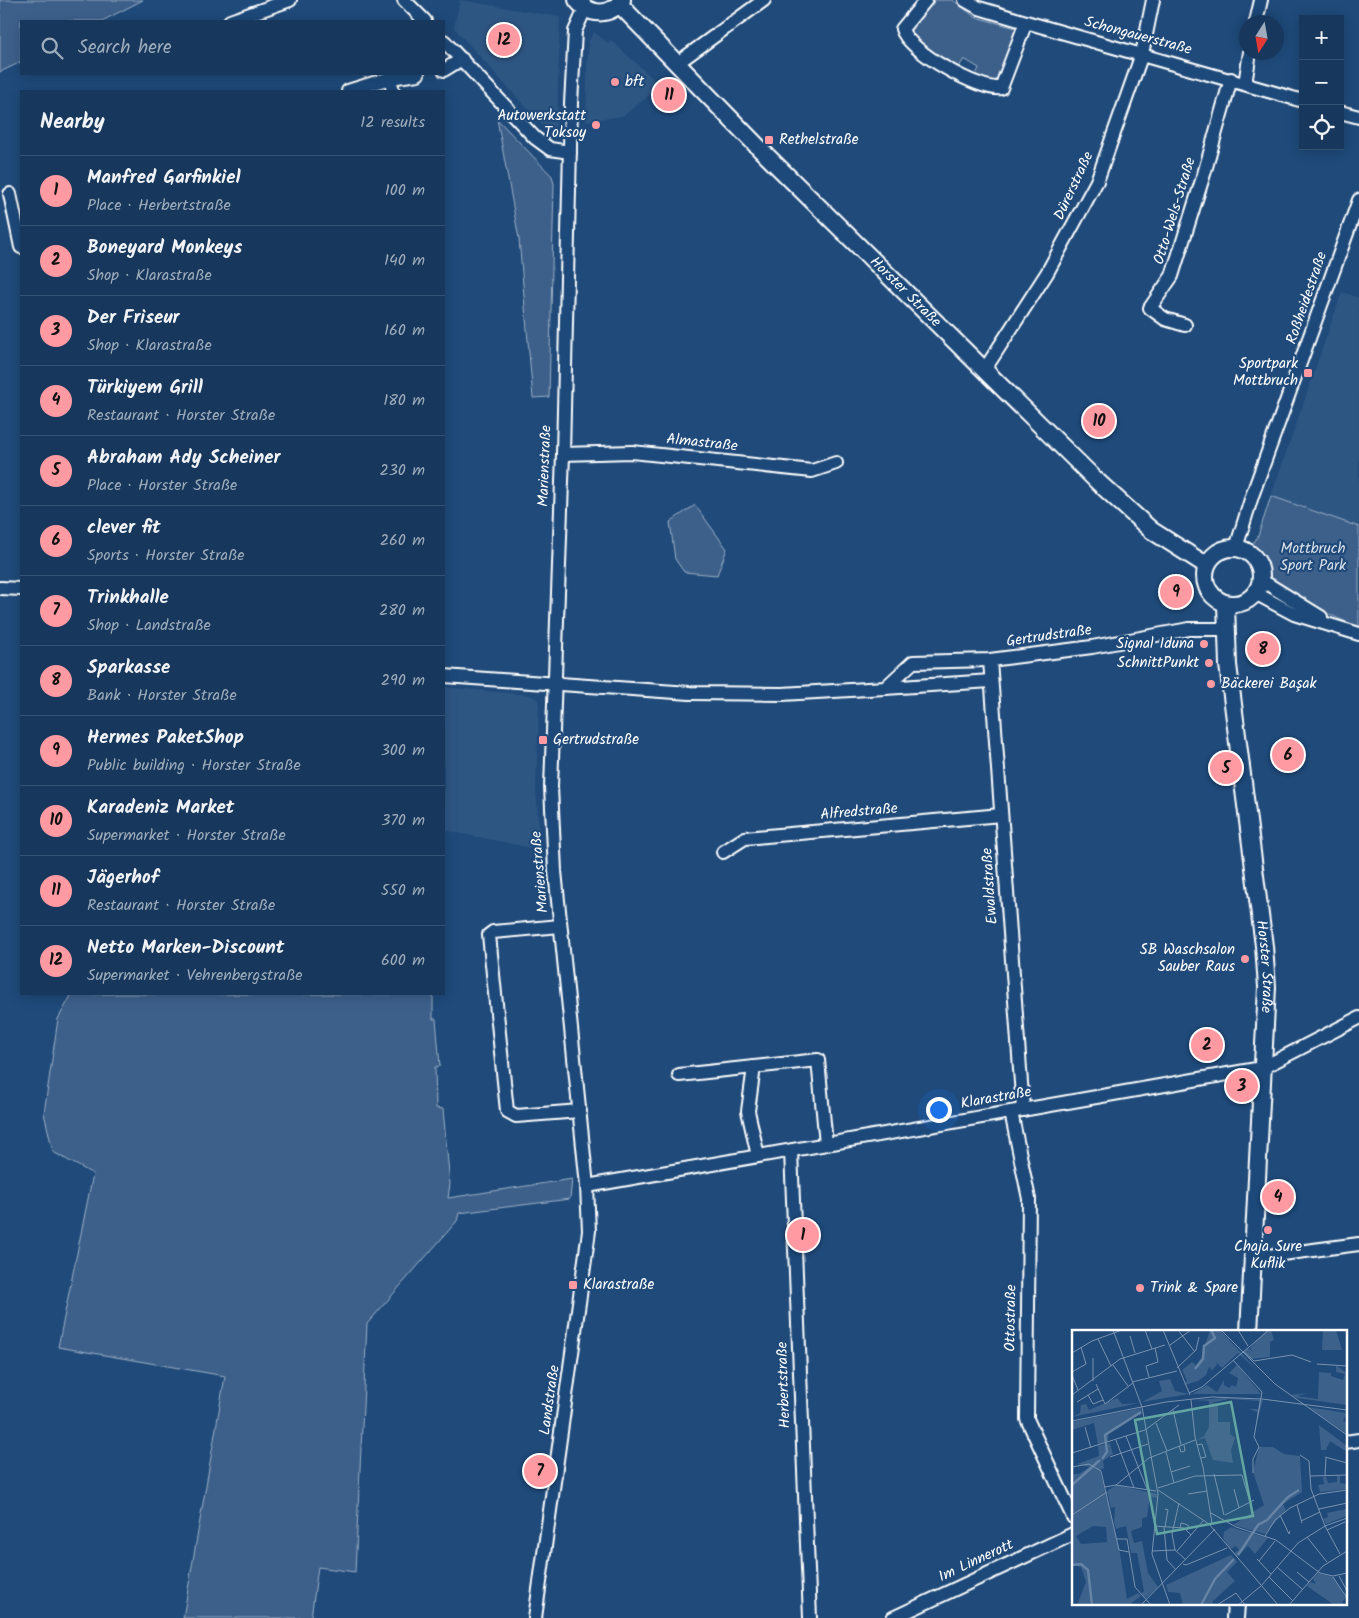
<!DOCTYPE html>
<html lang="en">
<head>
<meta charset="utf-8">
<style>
  :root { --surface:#17385c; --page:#203f62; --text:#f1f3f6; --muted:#9eacbb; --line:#365272; --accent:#ff9aa2 }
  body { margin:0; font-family:Kalam,sans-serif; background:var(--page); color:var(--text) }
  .controls { position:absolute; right:15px; top:15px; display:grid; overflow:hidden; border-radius:0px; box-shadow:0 2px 12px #0003 }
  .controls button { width:45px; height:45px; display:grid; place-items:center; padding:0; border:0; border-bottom:1px solid var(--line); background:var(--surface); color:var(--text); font:25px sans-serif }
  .compass { position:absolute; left:1239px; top:15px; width:45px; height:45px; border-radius:50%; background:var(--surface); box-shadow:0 2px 12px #0003; rotate:191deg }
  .you { position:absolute; left:938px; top:1109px; width:18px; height:18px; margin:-12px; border:4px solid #fff; border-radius:50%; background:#1a73e8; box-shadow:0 0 0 8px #1a73e833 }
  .badge { display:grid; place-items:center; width:32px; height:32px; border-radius:50%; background:var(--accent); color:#111; font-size:16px; font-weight:700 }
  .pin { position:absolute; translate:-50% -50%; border:2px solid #fff; box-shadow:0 1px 5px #0006 }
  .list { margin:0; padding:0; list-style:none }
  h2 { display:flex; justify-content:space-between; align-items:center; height:65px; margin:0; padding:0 20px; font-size:21px }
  h2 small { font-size:16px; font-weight:400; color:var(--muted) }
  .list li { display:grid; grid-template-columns:32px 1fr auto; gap:15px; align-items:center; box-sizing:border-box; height:70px; padding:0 20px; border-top:1px solid var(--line) }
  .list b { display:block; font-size:19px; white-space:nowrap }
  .list p { margin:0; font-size:16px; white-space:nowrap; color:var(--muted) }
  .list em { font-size:16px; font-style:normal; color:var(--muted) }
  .icon { flex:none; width:28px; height:28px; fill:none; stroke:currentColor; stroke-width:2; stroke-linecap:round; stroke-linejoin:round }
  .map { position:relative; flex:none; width:1359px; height:1618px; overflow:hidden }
  .search { position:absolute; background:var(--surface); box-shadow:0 2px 12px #0003; left:20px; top:20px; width:425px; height:55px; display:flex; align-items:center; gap:12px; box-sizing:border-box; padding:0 18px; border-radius:0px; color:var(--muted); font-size:19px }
  .panel { position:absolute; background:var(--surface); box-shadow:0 2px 12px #0003; left:20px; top:90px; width:425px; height:905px; border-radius:0px }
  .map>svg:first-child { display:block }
  .built { fill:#2e5683 }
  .green { fill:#3c618b; stroke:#9eb0c5 }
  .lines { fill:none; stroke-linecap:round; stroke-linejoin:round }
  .minor-casing { stroke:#fff; stroke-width:16 }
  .major-casing { stroke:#fff; stroke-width:20 }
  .minor { stroke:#1f4a7a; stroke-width:12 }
  .major { stroke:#1f4a7a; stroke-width:16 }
  .poi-dot { fill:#ff9aa2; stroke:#1f4a7a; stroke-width:2 }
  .labels { text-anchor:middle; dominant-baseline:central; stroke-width:4.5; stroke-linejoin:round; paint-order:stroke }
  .street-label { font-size:15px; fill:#fff; stroke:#1f4a7a }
  .poi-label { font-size:15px; fill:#fff; stroke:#1f4a7a; text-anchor:start }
  .park-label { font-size:15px; fill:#d8dfe8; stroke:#1f4a7a }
  .inset-river { fill:none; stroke:#6583a4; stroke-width:2.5 }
  .inset-road { fill:none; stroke:#7992af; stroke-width:1 }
  .view { fill:#63a6a1; fill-opacity:0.15; stroke:#63a6a1; stroke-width:2.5 }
  .inset-edge { fill:none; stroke:#fff; stroke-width:2.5 }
</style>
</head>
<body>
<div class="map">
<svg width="1359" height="1618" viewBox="0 0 1359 1618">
  <rect width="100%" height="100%" fill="#1f4a7a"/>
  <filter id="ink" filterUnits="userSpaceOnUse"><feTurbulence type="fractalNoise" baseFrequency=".02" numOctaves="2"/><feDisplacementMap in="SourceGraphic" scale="10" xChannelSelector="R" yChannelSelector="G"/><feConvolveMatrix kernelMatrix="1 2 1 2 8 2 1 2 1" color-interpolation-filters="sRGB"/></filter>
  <g filter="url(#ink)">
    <!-- built -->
    <g class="built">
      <polygon points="460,0 560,17 557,123 554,128 545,128 454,28"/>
      <polygon points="594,32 608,43 611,40 661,86 623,116 586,121 588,42"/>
      <polygon points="1342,292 1359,298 1359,527 1271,496"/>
      <polygon points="444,687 530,695 537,699 539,704 536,792 541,850 444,830"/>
    </g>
    <!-- green -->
    <g class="green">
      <polygon points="0,0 143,0 102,21 21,21 21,62 0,72"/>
      <polygon points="935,0 953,0 975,17 1016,28 1017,31 995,83 975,77 979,68 964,59 959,67 920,45 914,40 909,30"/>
      <polygon points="497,119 552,176 554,184 549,397 533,398 519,239"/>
      <polygon points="1271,496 1359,527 1359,628 1299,600 1266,580 1264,563 1251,547 1258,536"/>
      <polygon points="695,505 727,549 717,575 684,572 675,559 670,522"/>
      <polygon points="72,994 433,994 433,1019 436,1019 440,1066 435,1067 436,1108 443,1109 450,1184 448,1198 572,1179 570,1199 459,1213 457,1221 367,1324 355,1572 318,1567 311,1618 183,1618 225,1376 58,1347 93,1174 53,1152 44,1113 58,1019"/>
    </g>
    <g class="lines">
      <!-- minor casing -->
      <g class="minor-casing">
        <g id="minor">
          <polyline points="404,0 425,21"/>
          <path d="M926,0L902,29C908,51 979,91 1001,88L1026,22"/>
          <polyline points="965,0 979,8 1026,22 1303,101"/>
          <polyline points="230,21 290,0"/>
          <polyline points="1256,22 1261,0"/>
          <polyline points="444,41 535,138 550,149 570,152"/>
          <polyline points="676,64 764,0"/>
          <polyline points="444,70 462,59"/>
          <polyline points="390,78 393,91"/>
          <polyline points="1245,84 1250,52"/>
          <polyline points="348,91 390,78 418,74"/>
          <polyline points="1340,112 1359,117"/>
          <polyline points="10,194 21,247"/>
          <polyline points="1185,325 1165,319 1150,308 1172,276 1204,174 1231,79"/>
          <polyline points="985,369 1047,273 1097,181 1142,54 1153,0"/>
          <polyline points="563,454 632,452 812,471 836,463"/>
          <polyline points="1236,548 1252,496 1359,200"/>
          <polyline points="1261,580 1321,617"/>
          <polyline points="0,588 21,589"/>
          <polyline points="1255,593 1294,614 1359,634"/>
          <polyline points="990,660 1023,1110"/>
          <polyline points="444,676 690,693 782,694 885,688 913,662 990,660 1092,647 1189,629 1226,629"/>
          <polyline points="885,688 991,681"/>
          <polyline points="723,852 745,838 1001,815"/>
          <polyline points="560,926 493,932 489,935 507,1111 516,1116 580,1111"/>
          <polyline points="679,1075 754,1067"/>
          <polyline points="1011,1112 1029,1199 1027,1419 1073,1517"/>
          <polyline points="791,1151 810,1618"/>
          <polyline points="758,1156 748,1111 754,1067 818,1060 826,1144"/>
          <polyline points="587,1186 1262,1068 1359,1018"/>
          <polyline points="1252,1258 1359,1244"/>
          <polyline points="1345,1442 1359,1440"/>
          <polyline points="535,1618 589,1231 587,1186 555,871 551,787 563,454 571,103 575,31 585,9"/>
          <polyline points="893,1618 1073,1534"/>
        </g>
      </g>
      <!-- major casing -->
      <g class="major-casing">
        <g id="major">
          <path d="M577,0C589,16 610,17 622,0"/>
          <path id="s1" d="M619,4L763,152L1098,482L1151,530L1206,565"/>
          <circle cx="1233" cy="576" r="28"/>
          <path id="s2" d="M1226,604L1228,665L1264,946L1267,987L1249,1332"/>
          <polyline points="1235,1618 1236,1604"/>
        </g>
      </g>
      <!-- minor -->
      <use href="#minor" class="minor"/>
      <!-- major -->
      <use href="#major" class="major"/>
    </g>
  </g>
  <!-- markers -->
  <g class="poi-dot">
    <circle cx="615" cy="82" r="5"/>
    <circle cx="596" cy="125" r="5"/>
    <rect x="764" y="135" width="10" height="10" rx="2.5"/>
    <rect x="1303" y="368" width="10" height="10" rx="2.5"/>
    <circle cx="1204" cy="644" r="5"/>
    <circle cx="1209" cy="663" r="5"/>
    <circle cx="1211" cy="684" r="5"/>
    <rect x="538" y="735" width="10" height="10" rx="2.5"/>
    <circle cx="1245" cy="959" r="5"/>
    <circle cx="1268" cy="1230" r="5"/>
    <rect x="568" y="1280" width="10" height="10" rx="2.5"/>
    <circle cx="1140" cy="1288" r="5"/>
  </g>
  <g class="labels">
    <!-- street labels -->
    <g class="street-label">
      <text transform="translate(1138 36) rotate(15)">Schongauerstraße</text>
      <text transform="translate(1074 186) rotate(-65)">Dürerstraße</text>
      <text transform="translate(1175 211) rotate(-73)">Otto-Wels-Straße</text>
      <text stroke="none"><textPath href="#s1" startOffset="406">Horster Straße</textPath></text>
      <text transform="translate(1307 298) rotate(-71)">Roßheidestraße</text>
      <text transform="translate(702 443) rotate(6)">Almastraße</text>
      <text transform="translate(545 466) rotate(-88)">Marienstraße</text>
      <text transform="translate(1049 636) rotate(-8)">Gertrudstraße</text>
      <text transform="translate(859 812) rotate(-5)">Alfredstraße</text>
      <text transform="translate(540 872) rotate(-95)">Marienstraße</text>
      <text transform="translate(990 886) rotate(-94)">Ewaldstraße</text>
      <text stroke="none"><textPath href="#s2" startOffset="365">Horster Straße</textPath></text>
      <text transform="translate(996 1098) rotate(-10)">Klarastraße</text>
      <text transform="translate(1011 1318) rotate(-89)">Ottostraße</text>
      <text transform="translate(784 1385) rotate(-92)">Herbertstraße</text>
      <text transform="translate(550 1400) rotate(-82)">Landstraße</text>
      <text transform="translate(976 1561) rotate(-25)">Im Linnerott</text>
    </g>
    <!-- poi labels -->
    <g class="poi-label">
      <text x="625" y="82">bft</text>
      <text x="586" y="116" text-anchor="end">Autowerkstatt<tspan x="586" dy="17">Toksoy</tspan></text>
      <text x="779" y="140">Rethelstraße</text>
      <text x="1298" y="364" text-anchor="end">Sportpark<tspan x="1298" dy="17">Mottbruch</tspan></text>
      <text x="1194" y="644" text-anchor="end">Signal Iduna</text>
      <text x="1199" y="663" text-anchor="end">SchnittPunkt</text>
      <text x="1221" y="684">Bäckerei Başak</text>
      <text x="553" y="740">Gertrudstraße</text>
      <text x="1235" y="950" text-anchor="end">SB Waschsalon<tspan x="1235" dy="17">Sauber Raus</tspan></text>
      <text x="1268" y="1247" text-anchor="middle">Chaja Sure<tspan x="1268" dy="17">Kuflik</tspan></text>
      <text x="583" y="1285">Klarastraße</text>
      <text x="1150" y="1288">Trink &amp; Spare</text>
    </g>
    <!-- park labels -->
    <g class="park-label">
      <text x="1313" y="549">Mottbruch<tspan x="1313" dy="17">Sport Park</tspan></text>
    </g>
  </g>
  <!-- overview -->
  <g transform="translate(1072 1330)">
    <rect width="275" height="275" fill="#1f4a7a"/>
    <path d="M138,0H148L186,41L166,23L150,38L144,32L145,35L140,40L137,37L134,45L126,51L113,55L115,50L110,40L120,32L124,35L129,28ZM195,0H199L202,10L198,12V27L178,29L172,21L176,18L181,22L178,18ZM251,0H264L270,20H250ZM165,35L189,64H120L135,55L145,62L152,50V55L157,58L160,55L164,57L166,48L157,43ZM264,35L273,42L275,36V75L225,68L219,65L236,63L225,66L246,69L247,42L259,43V46L271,50L273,44L264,42ZM98,49L103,61L117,64L70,72L90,61L87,51ZM45,68L50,74L67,73L0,87L8,83L9,75L14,74L17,80ZM155,68L191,70L185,92V82L177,79H186L187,71L157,69L139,73H146V92H158V104L163,108L159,120L161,133L141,130L133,108L125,110L132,106L137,97V71L121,70ZM236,77L275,83L271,91L275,93V104ZM69,78L70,85L63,86L37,103L36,111L26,115L22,93L0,100V92ZM247,95L275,116V122L258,111L254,120H249ZM38,113L41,124L31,131L32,138L28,140L48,223L55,269L66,263L69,266L57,275H5L14,252L9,237L0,235V144H7L17,137L5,134L27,126L26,116ZM21,196L34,197L35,212L9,214L4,206ZM187,117H201L212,124L228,126L230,162L211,174L214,180L193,204L161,195L192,175L181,142ZM254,146L256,153L265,152V146H268V153L275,154V159L248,162L246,155L252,154L251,147ZM44,155L85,164V168L78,167L75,187L70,188V197L59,201L62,213L70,211L76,243L86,257L74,268L69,264L72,261L65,223H59L54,196L44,199L42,193L43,177L39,178L35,161ZM274,179L275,186L254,194L251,189L256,187L255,183ZM159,197L171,201L196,208L183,224L176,216L165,227L162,223L167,220L164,216L158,219L151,208L152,202ZM159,225L165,232L155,242L163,251L140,272L143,275H111L108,263L96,262L94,255ZM246,243L261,247L274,268L270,272L273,275H262L235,256L238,252L244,254L241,249Z" fill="#3c618b" fill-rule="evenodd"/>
    <path class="inset-river" d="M123,39L131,29L132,16L143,8L139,0M30,129L35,122L33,105L69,82M0,155L28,130M166,225L186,195L195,190L216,167L227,160M0,235L9,234L16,240L20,275M129,275L143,249L162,229"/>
    <path class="inset-road" d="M41,0L70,77L86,164M73,0L80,19M91,0L118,65M106,0L123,22M149,0L203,54L275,105M166,0L176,16M58,6L63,23M26,9L39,36M98,15L119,0M171,21L182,31L220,25L239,32M0,23L20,11L50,0M21,28V51M161,30L190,62L182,107L187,117M245,34L275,36M41,35L56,56M105,38L124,20L127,7M0,42L14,34L9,17M0,45L6,60M77,47L74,36L86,32L83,18M60,52L105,41M24,54L33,74L61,53M117,63L130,57L197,0M0,65L48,29L93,15M16,65L21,74L31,70M119,70L123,107L131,137L140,193M5,72L26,59M101,80L109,115M0,91L94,72L140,67L190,69L275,80M84,93L95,121M13,97L19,118M54,106L75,159M44,110L62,158M125,115L130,114L134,127L129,128M107,116L109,122L113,121L112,115M94,122L102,153M0,123L73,100L107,75M228,125L237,131L239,159L253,196L268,224M38,127L76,114M253,127L275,133M0,137L17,134L29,141L47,220L57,222M99,142L118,136M181,143V129L187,117M142,144L152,185M253,145L254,128M238,146L275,145M44,155L77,128L123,110M33,157L44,155L84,161M86,158L123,146L170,145L178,172M162,159L167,178M86,160L137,194L206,275M86,164L80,224L98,275M116,164L135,161M107,173L100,204L103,220L114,230M225,175L230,193M93,179L96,180L93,197M247,179L275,173M139,183L164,197L204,210L248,243L261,246L275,243M0,185L35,162M153,185L182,170M208,185L217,204L218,201M229,191L248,182M82,196L112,198L119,205M92,197L95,230L104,240M108,198L109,193L113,194L117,196L115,200M255,200L273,192M193,206L203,190L218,178L247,164L275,160M235,207L255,232M45,209H55L63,257L79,275M80,221L103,220M105,221L132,190M185,229L199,244M187,231L203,211M111,234L114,235L155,218M205,237L230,259M225,242L237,252M267,246L275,261M197,247L221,271M261,247L275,268M69,275L143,199M145,275L164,263L173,275M166,275L189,256L226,213L253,196L275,188M217,275L251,236L275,221"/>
    <path class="view" d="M159,72L181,186L85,204L63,90Z"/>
    <rect width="275" height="275" class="inset-edge"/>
  </g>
</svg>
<div class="controls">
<button>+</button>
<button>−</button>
<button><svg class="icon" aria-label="locate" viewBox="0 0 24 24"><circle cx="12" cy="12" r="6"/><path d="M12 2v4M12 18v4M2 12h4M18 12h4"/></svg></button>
</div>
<svg class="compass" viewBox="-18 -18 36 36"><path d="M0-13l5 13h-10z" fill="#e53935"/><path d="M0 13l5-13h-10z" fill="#9eacbb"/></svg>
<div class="you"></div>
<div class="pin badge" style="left:803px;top:1235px">1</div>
<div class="pin badge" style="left:1207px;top:1045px">2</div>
<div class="pin badge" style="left:1242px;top:1086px">3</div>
<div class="pin badge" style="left:1278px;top:1197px">4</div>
<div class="pin badge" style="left:1226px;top:768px">5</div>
<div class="pin badge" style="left:1288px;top:755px">6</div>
<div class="pin badge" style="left:540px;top:1471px">7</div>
<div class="pin badge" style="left:1263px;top:649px">8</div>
<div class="pin badge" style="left:1176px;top:592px">9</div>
<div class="pin badge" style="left:1099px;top:421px">10</div>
<div class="pin badge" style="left:669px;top:95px">11</div>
<div class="pin badge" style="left:504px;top:40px">12</div>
<div class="search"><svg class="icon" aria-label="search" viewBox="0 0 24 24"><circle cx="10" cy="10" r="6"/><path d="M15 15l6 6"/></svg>Search here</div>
<section class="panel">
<h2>Nearby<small>12 results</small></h2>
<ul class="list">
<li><span class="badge">1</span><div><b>Manfred Garfinkiel</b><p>Place · Herbertstraße</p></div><em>100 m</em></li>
<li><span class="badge">2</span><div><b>Boneyard Monkeys</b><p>Shop · Klarastraße</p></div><em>140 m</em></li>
<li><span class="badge">3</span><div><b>Der Friseur</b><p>Shop · Klarastraße</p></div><em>160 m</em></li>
<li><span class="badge">4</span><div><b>Türkiyem Grill</b><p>Restaurant · Horster Straße</p></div><em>180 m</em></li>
<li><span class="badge">5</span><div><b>Abraham Ady Scheiner</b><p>Place · Horster Straße</p></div><em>230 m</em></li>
<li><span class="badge">6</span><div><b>clever fit</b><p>Sports · Horster Straße</p></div><em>260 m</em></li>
<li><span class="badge">7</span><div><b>Trinkhalle</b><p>Shop · Landstraße</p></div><em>280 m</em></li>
<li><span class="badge">8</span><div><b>Sparkasse</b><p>Bank · Horster Straße</p></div><em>290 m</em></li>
<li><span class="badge">9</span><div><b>Hermes PaketShop</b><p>Public building · Horster Straße</p></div><em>300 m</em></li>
<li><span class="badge">10</span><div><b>Karadeniz Market</b><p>Supermarket · Horster Straße</p></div><em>370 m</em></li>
<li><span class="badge">11</span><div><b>Jägerhof</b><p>Restaurant · Horster Straße</p></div><em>550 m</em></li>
<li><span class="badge">12</span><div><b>Netto Marken-Discount</b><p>Supermarket · Vehrenbergstraße</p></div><em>600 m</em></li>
</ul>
</section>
</div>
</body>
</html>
